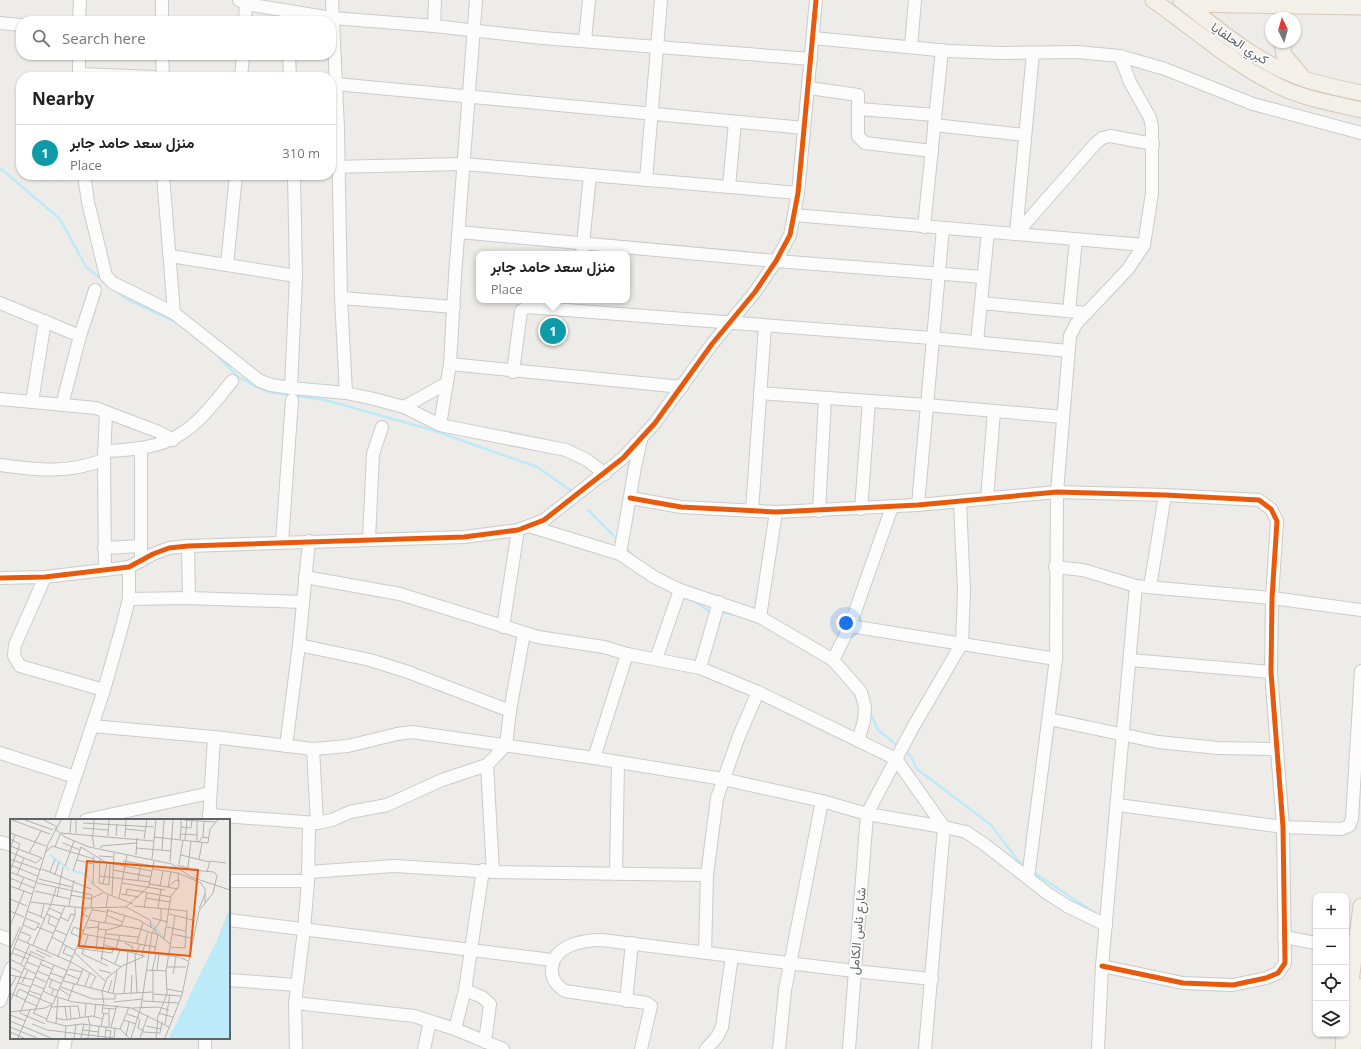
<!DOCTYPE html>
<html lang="en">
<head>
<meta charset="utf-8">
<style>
  :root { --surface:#fff; --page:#f2f2f2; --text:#222; --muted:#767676; --line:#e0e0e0; --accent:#909494 }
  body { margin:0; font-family:"Open Sans",Vazirmatn,sans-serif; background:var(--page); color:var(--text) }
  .controls { position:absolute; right:12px; bottom:12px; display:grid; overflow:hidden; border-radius:8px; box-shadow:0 1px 3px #0004 }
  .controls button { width:36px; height:36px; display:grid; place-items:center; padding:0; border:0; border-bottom:1px solid var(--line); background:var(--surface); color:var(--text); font:20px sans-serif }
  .compass { position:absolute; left:1265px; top:12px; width:36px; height:36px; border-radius:50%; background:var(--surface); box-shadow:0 1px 3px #0004; rotate:355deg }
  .you { position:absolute; left:846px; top:623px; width:14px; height:14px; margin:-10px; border:3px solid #fff; border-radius:50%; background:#1a73e8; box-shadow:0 0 0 6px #1a73e833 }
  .badge { display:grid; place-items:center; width:26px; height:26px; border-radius:50%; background:var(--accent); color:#fff; font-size:13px; font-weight:700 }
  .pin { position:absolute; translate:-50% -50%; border:2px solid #fff; box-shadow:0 1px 4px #0006 }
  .popup { position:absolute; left:476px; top:251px; width:154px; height:52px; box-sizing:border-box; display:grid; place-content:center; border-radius:8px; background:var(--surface); filter:drop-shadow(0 1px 3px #0005); font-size:13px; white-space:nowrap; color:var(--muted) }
  .popup b { font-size:15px; color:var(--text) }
  .popup::after { content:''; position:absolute; left:50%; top:100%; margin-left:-8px; border:8px solid transparent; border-top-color:var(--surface) }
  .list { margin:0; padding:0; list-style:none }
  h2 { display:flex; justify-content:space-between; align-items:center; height:52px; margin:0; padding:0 16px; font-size:17px }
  h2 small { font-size:13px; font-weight:400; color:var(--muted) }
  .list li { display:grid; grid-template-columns:26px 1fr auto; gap:12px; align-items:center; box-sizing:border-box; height:56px; padding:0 16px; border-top:1px solid var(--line) }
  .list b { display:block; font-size:15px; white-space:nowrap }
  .list p { margin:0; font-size:13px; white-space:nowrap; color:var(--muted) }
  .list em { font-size:13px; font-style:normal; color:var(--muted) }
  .icon { flex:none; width:22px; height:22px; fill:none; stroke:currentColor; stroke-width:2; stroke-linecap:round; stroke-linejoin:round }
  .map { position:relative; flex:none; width:1361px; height:1049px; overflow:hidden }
  .search { position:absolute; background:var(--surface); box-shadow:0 1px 3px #0004; left:16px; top:16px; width:320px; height:44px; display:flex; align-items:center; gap:10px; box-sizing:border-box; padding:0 14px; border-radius:16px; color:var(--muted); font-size:15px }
  .panel { position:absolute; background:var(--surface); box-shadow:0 1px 3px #0004; left:16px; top:72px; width:320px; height:108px; border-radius:16px }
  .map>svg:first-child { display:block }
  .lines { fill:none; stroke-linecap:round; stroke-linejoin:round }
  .stream { stroke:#bdeaf8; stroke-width:2.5 }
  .minor-casing { stroke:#cacbcb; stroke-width:14 }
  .major-casing { stroke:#d7c8b5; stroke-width:17 }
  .minor { stroke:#fcfcfc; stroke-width:12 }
  .major { stroke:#f3efe9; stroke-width:15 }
  .cycleway-casing { stroke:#fff; stroke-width:8 }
  .cycleway { stroke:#e8590c; stroke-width:5 }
  .labels { text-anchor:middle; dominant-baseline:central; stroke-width:3; stroke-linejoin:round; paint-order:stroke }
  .street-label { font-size:13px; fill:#5e6467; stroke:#fff }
  .inset-river { fill:none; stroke:#bdeaf8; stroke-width:2 }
  .inset-road { fill:none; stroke:#b0b2b1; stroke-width:1 }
  .view { fill:#e8590c; fill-opacity:0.15; stroke:#e8590c; stroke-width:2 }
  .inset-edge { fill:none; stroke:#5e6467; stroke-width:2 }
</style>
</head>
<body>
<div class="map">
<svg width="1361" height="1049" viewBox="0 0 1361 1049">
  <rect width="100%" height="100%" fill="#eeece9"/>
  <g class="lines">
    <!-- stream -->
    <g class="stream">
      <polyline points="0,168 60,219 86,267 104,281"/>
      <polyline points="117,291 125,298 178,323"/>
      <polyline points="214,352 238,377 268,392 325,400 429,429 537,467 573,492"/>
      <polyline points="588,510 619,541"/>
      <polyline points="625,547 635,558"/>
      <polyline points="693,600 707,610 712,611"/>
      <polyline points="719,612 736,615"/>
      <polyline points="869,710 878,730 898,746"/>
      <polyline points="905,752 910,755 917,769 991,825 1019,862 1026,867"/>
      <polyline points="1033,872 1096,914"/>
    </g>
    <!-- minor casing -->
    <g class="minor-casing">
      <g id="minor">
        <polyline points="239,0 246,4 332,18 434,26 542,38 811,59"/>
        <polyline points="332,0 338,128 341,298 346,393"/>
        <polyline points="79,21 80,0"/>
        <polyline points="162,21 162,0"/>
        <polyline points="245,21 246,4"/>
        <polyline points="0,23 21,25"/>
        <polyline points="434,26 435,0"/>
        <polyline points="813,38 948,51 1000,53 1077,52 1120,56 1165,69 1253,104 1361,133"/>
        <polyline points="585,40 589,0"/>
        <polyline points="911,47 915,0"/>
        <polyline points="79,55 79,77"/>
        <polyline points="162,55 163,77"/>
        <polyline points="289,55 290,77"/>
        <polyline points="79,74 154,77"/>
        <polyline points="241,77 243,55"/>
        <polyline points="336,84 804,128"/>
        <polyline points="809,88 858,95 858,136 865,143 932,151"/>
        <polyline points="859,109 935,115"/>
        <polyline points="934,125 1025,135"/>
        <polyline points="331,167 463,164 798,193"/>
        <polyline points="84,175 88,202 106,276 113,283 174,313 260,381 271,385 291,388 346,393 374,399 404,407 440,425 566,450 587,460 605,474"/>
        <polyline points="163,175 174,313"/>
        <polyline points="646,180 661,0"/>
        <polyline points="729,187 735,122"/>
        <polyline points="795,215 1144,245"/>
        <polyline points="924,227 942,50"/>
        <polyline points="459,232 776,261 983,277"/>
        <polyline points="1016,234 1033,53"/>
        <polyline points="1016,234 1095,144 1102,138 1110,136 1153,144"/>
        <polyline points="582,254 590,175"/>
        <polyline points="170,256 296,276 294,175"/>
        <polyline points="227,265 236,175"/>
        <polyline points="341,298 454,307"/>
        <polyline points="0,303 80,336"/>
        <polyline points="981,303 1087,313"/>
        <polyline points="1069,311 1076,240"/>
        <polyline points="977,342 988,232"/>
        <polyline points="450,364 682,387"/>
        <polyline points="513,372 521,311 527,307 932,338 1068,351"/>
        <polyline points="291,388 296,276"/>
        <polyline points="760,393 926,405 1063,417"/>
        <polyline points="0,399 96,408 106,412 104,460 105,570"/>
        <polyline points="32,402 45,321"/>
        <polyline points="62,405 80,336 95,290"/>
        <polyline points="404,407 447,383"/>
        <polyline points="106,412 159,432 173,440"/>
        <polyline points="440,425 450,364 455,276 476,0"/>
        <polyline points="141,448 141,561"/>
        <path d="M104,451C175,449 190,434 232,381"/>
        <path d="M0,465C40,470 64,474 104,460"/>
        <polyline points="630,498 681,507 776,512 918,505 1057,492 1165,495 1259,500 1271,509 1277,521 1272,598 1271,672 1283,827 1285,963 1278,973 1266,978 1233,985 1183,983 1102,966"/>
        <polyline points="987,499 994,412"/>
        <polyline points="918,505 943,228"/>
        <polyline points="861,509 869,401"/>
        <polyline points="752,511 765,326"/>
        <polyline points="819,511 825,398"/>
        <polyline points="532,527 620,554 654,577 680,590 760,617 833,660 861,692 865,707 864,721 858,741"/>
        <polyline points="369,540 373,454 382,427"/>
        <polyline points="282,542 292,400"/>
        <polyline points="188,546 189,598"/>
        <polyline points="104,548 141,546"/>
        <polyline points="620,554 635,467 641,440"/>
        <polyline points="1055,567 1083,570 1136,586 1272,598 1361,610"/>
        <polyline points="45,577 15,645 14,656 20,666 104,690"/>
        <polyline points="305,577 400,594 538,637 604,647 627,654 700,668 758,692 896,759 944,827 925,1049"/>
        <polyline points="0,578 45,577 129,567 153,554 169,548 188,546 464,537 518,530 544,520 623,458 655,423 712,344 755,292 776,261 790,235 798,193 816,0"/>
        <polyline points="1150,587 1165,495"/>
        <polyline points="129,599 189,598 302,602"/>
        <polyline points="760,617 776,512"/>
        <polyline points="850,626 1056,659"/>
        <polyline points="503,627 518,530"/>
        <polyline points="299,645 370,660 408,672 510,711"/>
        <polyline points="656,659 680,590"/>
        <polyline points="833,660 850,626 892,507"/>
        <polyline points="1130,660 1271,672"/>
        <polyline points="700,668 719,602"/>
        <polyline points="1049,719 1158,742 1218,748 1277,749"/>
        <polyline points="92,726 214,737 313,749 348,746 397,734 412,732 594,758 723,779 822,801 867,814 944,827 966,832 984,844 1047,893 1067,906 1106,925"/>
        <polyline points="286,746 299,645 309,541"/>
        <polyline points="313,749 317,823"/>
        <polyline points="0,753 75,777"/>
        <polyline points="594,758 627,654"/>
        <polyline points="487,765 493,872"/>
        <polyline points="1118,805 1283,827 1341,829 1349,826 1352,819 1361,671"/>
        <polyline points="209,815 317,823 332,820 350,812 387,805 442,780 487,765 506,745 510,711 524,633"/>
        <polyline points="61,820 104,690 121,630 129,599 129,567"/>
        <polyline points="86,820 210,793"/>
        <polyline points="209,820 214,737"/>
        <polyline points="0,842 11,845"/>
        <polyline points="308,872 394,866 493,872 707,875"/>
        <polyline points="616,874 618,762"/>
        <polyline points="1028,878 1056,659 1057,492 1070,336 1076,324 1128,269 1144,245 1152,193 1152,127 1150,118 1130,82 1120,56"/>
        <polyline points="229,881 308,881"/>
        <polyline points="229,920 552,960"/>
        <polyline points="0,936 11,940"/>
        <polyline points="1284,937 1316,943"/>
        <polyline points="705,953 707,875 717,798 739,736 758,692"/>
        <polyline points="229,980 296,985"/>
        <polyline points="465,990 482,997 490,1004 485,1042"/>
        <polyline points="0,1001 11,968"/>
        <polyline points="626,1001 632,943"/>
        <polyline points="295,1003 414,1016 455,1029 503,1049"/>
        <polyline points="455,1029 465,990 483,870"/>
        <polyline points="64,1049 66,1038"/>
        <polyline points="205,1049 205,1038"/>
        <polyline points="296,1049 295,1003 304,930 308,881 309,824"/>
        <polyline points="424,1049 430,1021"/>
        <path d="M641,1049L651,1006L647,1003L565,991C556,985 551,979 552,968C554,945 583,940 602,940L854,971L932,979"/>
        <polyline points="706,1049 717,1037 722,1027 732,956"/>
        <polyline points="779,1049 785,990 822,801"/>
        <polyline points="849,1049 867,814 912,729 962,643 964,591 960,502"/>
        <polyline points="1098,1049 1102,966 1136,586"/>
      </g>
    </g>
    <!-- major casing -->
    <g class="major-casing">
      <g id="major">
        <path d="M1153,0C1197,31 1237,68 1287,90C1310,100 1337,104 1361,110"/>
        <path d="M1181,0C1219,30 1257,63 1304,79C1323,85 1342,89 1361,93"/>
        <polyline points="1186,4 1361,7"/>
        <polyline points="1282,42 1284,55 1301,75"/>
        <polyline points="1346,1019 1361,906"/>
        <polyline points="1343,1049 1344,1034"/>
        <polyline points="1353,1049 1361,986"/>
      </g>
    </g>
    <!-- minor -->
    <use href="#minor" class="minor"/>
    <!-- major -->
    <use href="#major" class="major"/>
    <!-- cycleway casing -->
    <g class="cycleway-casing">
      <g id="cycleway">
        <polyline points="630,498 681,507 776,512 918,505 1057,492 1165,495 1259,500 1271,509 1277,521 1272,598 1271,672 1283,827 1285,963 1278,973 1266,978 1233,985 1183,983 1102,966"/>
        <polyline points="0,578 45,577 129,567 153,554 169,548 188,546 464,537 518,530 544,520 623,458 655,423 712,344 755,292 776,261 790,235 798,193 816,0"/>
      </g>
    </g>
    <!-- cycleway -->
    <use href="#cycleway" class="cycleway"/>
  </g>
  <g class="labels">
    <!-- street labels -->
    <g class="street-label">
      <text transform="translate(1240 43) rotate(33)">كبري الحلفايا</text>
      <text transform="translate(857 931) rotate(-85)">شارع ناس الكامل</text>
    </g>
  </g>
  <!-- overview -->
  <g transform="translate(10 819)">
    <rect width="220" height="220" fill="#eeece9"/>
    <path d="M220,88V219H159L207,121Z" fill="#bdeaf8"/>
    <path class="inset-river" d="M40,36L60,51M63,52L75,55L83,65M141,104L153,118"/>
    <path class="inset-road" d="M2,1L40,15M15,1L43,11M34,1L47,8M66,1V14M171,1V8L181,9L182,1M174,1L206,3M187,2V23M73,4L144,8M44,9L55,18L79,28L162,45L181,58L220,71M73,9L98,11M115,10L135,12M0,14L36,27M51,14L143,22M60,14L61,1M82,15L84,28M83,15L84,1M170,15L187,16M98,17L99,1M106,17L107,5M115,18L116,1M144,18L198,24L200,10L208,1M193,18L194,2M0,20L10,25L0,52M134,20L137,1M170,20L171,8M175,21L177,1M189,23L192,18L199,19M53,24L70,31M0,27L32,39M45,28L50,15M71,28L97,44L142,52M91,29V27L127,24M126,29L161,32M0,30L5,16M152,31L154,1M0,33L26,44L32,39M36,33L42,27L84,40M19,34L31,12M126,36L127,19M171,36L199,43M84,37L83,65L95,74L123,85M89,37L104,38M0,40L31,51M142,40L146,1M189,40L192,24M67,41L83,45M113,42L143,47M160,43L163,1M169,45L173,21M0,46L28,57M167,46L179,49M55,47L64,22M178,48L181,22M32,50L81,70M143,50L168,54L191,64L195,70V84M173,50L204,53L207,57M103,51L141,58M63,52L71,28M0,53L26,63M40,53L45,40M197,53L200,42L216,44M45,55L49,43M7,56L14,39M89,57L140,63M0,59L24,69M29,60L62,68M128,61L131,45M27,64L82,76L81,89M89,64L99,66L100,44M89,64L90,40M112,64L155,71M93,65L97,44M140,65L168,70M0,67L22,75M150,67L153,52M158,68L161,53M158,68L166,61L170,62M9,70L14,58M25,72L60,80M111,75L129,78M60,76L82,80M102,76L104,34M116,76L117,70L161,78M47,78L53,48M82,79L93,74M109,79L117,36M136,79L160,83M0,80L17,87M20,83L73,89L116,88L139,67L144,42M34,85L31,98L35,100M41,85L46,69M59,87L64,61M124,87L177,92L175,129L160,128M96,88L98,76M116,88L140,101L141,108M39,89L52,95M76,89L73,95L80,99M134,89L137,74M148,89L151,70M189,90L195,75M83,91L97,93M97,91L129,101L144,110L148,116L144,135M0,92L14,98M17,92L32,98M37,95L49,101M159,95L183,101M96,96L113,103M40,97L38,104L46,108M50,98L58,102L61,95L65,96M15,99L30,105M142,99L158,103M79,101L130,110L149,116L160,125M95,104L98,90M29,105L27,108L43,114M13,106L25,111L27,108M0,107L14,72M157,108L175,112M76,109L88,108M88,110L97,111L111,107L115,97M45,111L57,116M11,113L21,117L17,124M73,115L146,128M96,115L128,118M162,115L181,119L184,101M42,118L53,124M72,119L61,114L64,108L74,112M8,120L61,143L85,157M154,120L161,77L169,67L168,54M115,124L123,128L121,134M127,124L133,103M53,125L66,132M23,126L41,85M94,126L134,137M56,127L53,134L63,138M4,129L58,152M67,129L102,134L104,128M106,129L110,116M0,131L10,108M26,131L41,138M86,131L89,103M20,132L35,139M36,132L55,87M21,133L14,149L26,155M2,134L18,140M65,134L95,162M138,134L169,138L178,142M72,135L98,147M72,135L78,116M132,136L138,113M48,137L65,96V88M0,139L13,106L38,25L51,1M92,139L111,148M0,140L15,148M32,141L10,194L35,205M91,142L96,111M17,143L29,148M11,145L20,125M30,145L42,150M105,145L110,131M0,148L12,154M157,148H176M59,150L72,153M89,151L101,154M136,151L156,152M147,151L149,135M27,152L39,157M142,152L146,135M40,154L55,159M56,155L69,160M163,155L166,138M0,156L24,161M25,158L36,163M38,159L52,165M42,161L39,168L49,172M53,162L105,175L143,173M8,164L21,168M12,164L18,151M22,165L34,170M67,165L73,150M75,167L80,154M51,168L83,180H105V175M0,169L6,158M80,169L86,157M50,170L60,177M157,170L172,173M19,172L31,176M33,172L41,176L44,170M0,174L15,181M98,174L102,161M103,174L107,152M127,174L125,136L130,125M18,175L42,185M114,175L118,133M121,175L122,156M143,175L171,177M41,176L63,183L121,189L159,208M6,177L9,170L18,174M15,182L27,187M58,182L64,165M133,182L168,184M143,182V152M0,183L14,149M104,183L133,180M93,185L92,194L98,195M94,185L92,173L97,159L112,147L135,137M68,187L70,199M41,188L68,187M55,188L57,201M60,188L61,200M119,188L110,210L119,219M92,189L106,190M122,189L148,188L159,191M0,193L35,189L43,185L83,89M23,194L37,200M24,194L44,146M148,194L163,198M117,195L129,199M0,196L16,202M75,198L76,185M78,198L80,206L78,219M84,198L86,185M46,199L54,201L82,197L93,200M130,200L128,209L134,212M147,200L157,175L156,152L165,97M114,201L126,205M0,202L41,219M36,202L56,207L72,205L110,210M36,202L42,186M46,204L48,179M22,205L37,211L104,219L105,209M155,205L160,175M91,207L94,194M136,207L151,210M0,208L27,219M99,208V189M101,208L107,186M72,211L89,213M96,211L101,212L100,219M0,213L14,219M133,213L150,214L152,203M116,217L119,203M8,219L20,191M55,219L56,207M64,219L66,206M71,219L74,205M88,219L89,207M95,219L96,207M121,219L131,188L142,114L151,101V89M130,219L138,196M146,219L148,200M155,219L172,176L189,92L203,74L207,57"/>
    <path class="view" d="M77,42L188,51L180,137L69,127Z"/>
    <rect width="220" height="220" class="inset-edge"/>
  </g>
</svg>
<div class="controls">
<button>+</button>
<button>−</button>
<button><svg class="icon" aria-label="locate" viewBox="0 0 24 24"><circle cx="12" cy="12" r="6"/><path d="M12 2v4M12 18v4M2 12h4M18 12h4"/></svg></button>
<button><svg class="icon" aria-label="layers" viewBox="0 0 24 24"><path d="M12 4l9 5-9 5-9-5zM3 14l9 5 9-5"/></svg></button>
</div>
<svg class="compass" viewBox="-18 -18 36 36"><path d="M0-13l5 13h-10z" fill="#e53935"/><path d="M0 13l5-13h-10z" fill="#767676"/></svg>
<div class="you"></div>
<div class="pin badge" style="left:553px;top:331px;background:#0f9aa8">1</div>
<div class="popup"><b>منزل سعد حامد جابر</b>Place</div>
<div class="search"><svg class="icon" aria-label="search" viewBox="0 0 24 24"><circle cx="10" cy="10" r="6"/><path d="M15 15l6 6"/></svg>Search here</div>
<section class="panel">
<h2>Nearby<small></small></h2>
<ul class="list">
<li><span class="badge" style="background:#0f9aa8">1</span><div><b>منزل سعد حامد جابر</b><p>Place</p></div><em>310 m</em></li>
</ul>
</section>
</div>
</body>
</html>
